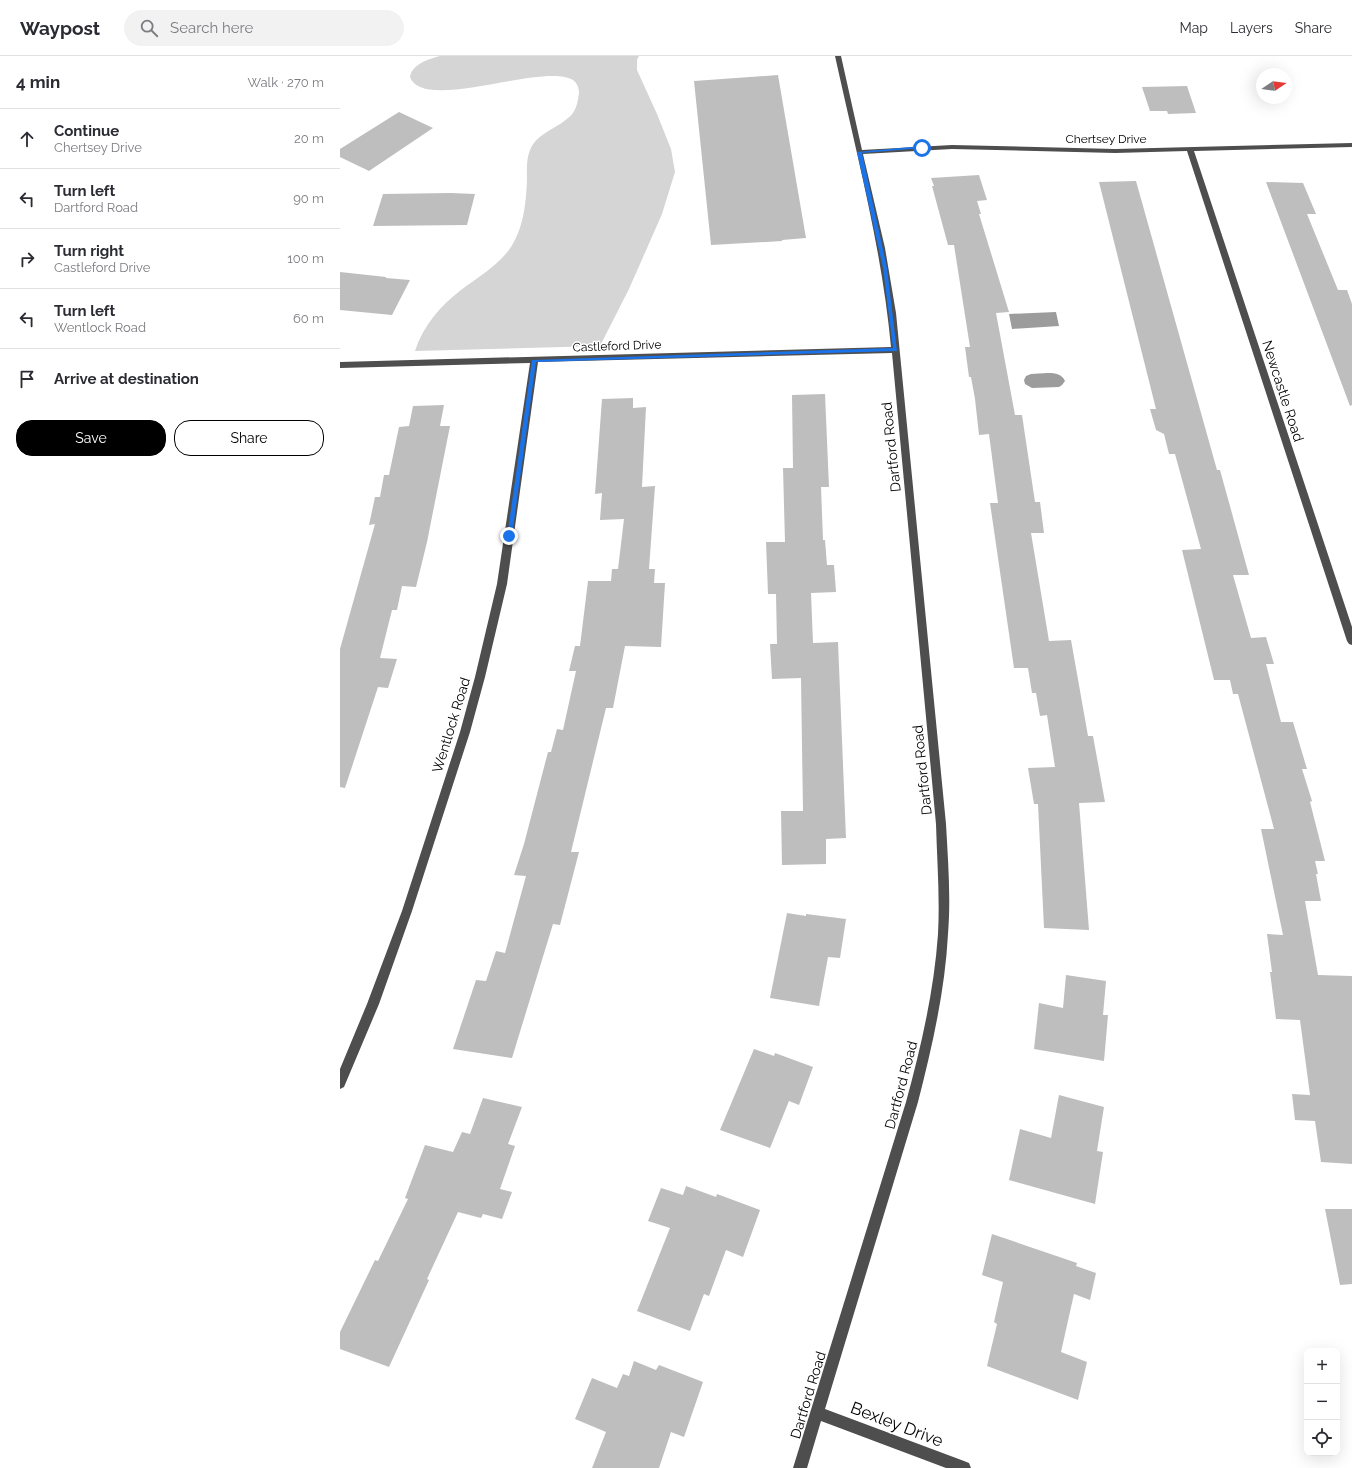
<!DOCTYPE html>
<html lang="en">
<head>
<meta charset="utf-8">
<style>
  :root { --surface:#fff; --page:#f2f2f3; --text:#2b2b33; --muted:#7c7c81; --line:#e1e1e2; --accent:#000 }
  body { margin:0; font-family:Raleway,sans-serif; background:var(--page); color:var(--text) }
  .controls { position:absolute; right:12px; bottom:12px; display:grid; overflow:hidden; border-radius:8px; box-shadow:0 4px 16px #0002 }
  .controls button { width:36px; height:36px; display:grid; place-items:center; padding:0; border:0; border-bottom:1px solid var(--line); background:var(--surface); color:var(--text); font:20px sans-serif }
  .compass { position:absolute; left:916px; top:12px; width:36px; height:36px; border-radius:50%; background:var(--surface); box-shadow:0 4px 16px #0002; rotate:77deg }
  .stop { position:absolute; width:12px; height:12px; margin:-9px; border:3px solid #1a73e8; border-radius:50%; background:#fff }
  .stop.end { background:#1a73e8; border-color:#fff; box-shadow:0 1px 4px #0008 }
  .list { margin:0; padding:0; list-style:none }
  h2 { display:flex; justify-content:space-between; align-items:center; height:52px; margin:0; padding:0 16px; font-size:17px }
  h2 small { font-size:13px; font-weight:400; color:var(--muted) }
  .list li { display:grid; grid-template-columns:26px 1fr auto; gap:12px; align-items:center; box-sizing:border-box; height:60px; padding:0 16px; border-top:1px solid var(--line) }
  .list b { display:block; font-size:15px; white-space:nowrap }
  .list p { margin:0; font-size:13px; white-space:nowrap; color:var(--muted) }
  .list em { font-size:13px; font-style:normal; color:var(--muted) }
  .actions { display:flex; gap:8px; padding:12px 16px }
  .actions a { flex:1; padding:9px 0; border:1px solid var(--accent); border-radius:16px; text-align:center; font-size:14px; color:var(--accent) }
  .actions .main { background:var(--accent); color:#fff }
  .icon { flex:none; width:22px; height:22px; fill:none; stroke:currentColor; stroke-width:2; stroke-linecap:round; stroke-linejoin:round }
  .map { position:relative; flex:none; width:1012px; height:1412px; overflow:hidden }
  header { display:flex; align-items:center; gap:24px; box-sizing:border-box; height:56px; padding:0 20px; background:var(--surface); border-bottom:1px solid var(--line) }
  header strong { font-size:19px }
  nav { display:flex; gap:22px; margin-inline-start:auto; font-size:14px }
  .search { width:280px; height:36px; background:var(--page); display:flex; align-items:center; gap:10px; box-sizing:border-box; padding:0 14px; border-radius:22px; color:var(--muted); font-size:15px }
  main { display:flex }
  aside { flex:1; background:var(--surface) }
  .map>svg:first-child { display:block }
  .green { fill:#d5d5d5 }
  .water { fill:#9c9c9c }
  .building { fill:#bebebe }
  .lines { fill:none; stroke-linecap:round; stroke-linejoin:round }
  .minor { fill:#4e4e4e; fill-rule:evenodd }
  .route { fill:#1a73e8 }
  .labels { text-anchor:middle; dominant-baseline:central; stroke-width:3; stroke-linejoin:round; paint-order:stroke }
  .far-street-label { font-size:12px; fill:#000; stroke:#fff }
  .street-label { font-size:14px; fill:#000; stroke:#fff }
  .near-street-label { font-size:17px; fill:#000; stroke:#fff }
</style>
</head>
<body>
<header>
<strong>Waypost</strong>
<div class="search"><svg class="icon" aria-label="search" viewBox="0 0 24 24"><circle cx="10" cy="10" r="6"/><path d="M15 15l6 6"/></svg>Search here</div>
<nav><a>Map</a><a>Layers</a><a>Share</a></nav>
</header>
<main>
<aside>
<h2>4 min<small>Walk · 270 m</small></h2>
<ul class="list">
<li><svg class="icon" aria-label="ahead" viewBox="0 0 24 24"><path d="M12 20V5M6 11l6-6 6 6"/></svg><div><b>Continue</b><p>Chertsey Drive</p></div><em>20 m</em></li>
<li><svg class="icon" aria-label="left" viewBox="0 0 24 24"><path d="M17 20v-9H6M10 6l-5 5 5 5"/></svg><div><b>Turn left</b><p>Dartford Road</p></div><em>90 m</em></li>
<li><svg class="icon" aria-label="right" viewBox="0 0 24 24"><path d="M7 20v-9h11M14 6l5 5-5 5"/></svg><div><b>Turn right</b><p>Castleford Drive</p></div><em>100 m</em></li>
<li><svg class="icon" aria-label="left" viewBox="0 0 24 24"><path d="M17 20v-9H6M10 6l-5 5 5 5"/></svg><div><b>Turn left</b><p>Wentlock Road</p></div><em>60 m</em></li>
<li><svg class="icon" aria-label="arrive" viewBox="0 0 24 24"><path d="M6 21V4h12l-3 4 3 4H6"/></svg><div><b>Arrive at destination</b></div></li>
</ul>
<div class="actions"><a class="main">Save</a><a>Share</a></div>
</aside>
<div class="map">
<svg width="1012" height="1412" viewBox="0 0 1012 1412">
  <rect width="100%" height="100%" fill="#fff"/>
  <!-- green -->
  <path class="green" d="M100,0H299L297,4V14L317,58L331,93L335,116L322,158L289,233L260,290L75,295C83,270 100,250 121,234C138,221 159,209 171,191C184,171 186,146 187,124C187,114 186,104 190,94C198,75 221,72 233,57C237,51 238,44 239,37C239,32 237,27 233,24C203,6 83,57 70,21C72,8 89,3 100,0Z"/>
  <!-- water -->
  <g class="water">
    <polygon points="716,256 719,270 672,273 669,258"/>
    <path d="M691,318C701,318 720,313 725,325L722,329L719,331L692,332L685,328L684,324L686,320Z"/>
  </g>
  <!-- building -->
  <g class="building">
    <polygon points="438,19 466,182 442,184 442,185 371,189 354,25"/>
    <polygon points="847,30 856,57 828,58 827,55 810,55 802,31"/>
    <polygon points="59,56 93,72 29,115 0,101 0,93"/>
    <polygon points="639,119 647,144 637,145 641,158 639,158 669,256 656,257 675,359 682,359 695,446 700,446 704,477 691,477 709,585 731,584 748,680 753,680 765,746 739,747 749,874 704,872 698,748 694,748 688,712 715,711 707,659 700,660 696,637 692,637 688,612 674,612 650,447 658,447 649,378 639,379 635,343 631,321 629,321 625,291 630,291 614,189 608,189 592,130 594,130 591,122"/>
    <polygon points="796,125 877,414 880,414 909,519 893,519 911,582 926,581 934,608 926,608 941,666 953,666 967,713 962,713 972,745 970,746 985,805 975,805 978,818 976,818 981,845 965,845 978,919 1012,920 1012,1108 981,1106 975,1065 955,1064 952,1038 970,1039 960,964 936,963 930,916 932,916 927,878 943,879 921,773 934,773 898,638 893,638 890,624 874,624 842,494 861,493 835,398 829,398 824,378 816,374 810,353 816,353 759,126"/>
    <polygon points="926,126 963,127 976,158 967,158 998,234 1007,234 1012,248 1012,349 1010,350"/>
    <polygon points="111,137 135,138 127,169 33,170 43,138"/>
    <polygon points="0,216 46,221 46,222 70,224 52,259 0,254"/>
    <polygon points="485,338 489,431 481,431 483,484 485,484 487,509 494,509 496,536 471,537 473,587 498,586 506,782 486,783 486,808 442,809 441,755 463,755 461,622 432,623 430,588 437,588 436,538 428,538 426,486 445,486 443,412 453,412 452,339"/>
    <polygon points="293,342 293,352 306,351 302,431 315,430 309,513 315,513 314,527 325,527 321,591 285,590 273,652 266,652 231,796 239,796 220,869 213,868 172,1002 113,993 136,924 146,925 156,895 165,897 186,820 174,819 184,788 208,696 211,696 217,673 223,674 236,615 229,615 235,590 240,590 248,525 271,525 272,513 278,513 284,463 260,464 262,437 255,438 262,343"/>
    <polygon points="104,349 100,370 110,370 87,486 76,531 62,530 57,554 52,554 40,602 57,603 48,632 38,631 5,732 0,731 0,593 35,468 29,469 35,441 40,441 44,419 49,419 59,371 69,370 73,350"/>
    <polygon points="447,857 466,860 466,858 506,863 500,902 488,901 479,950 430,942"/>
    <polygon points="726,919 766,925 763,959 768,959 764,1005 694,993 699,947 723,952"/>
    <polygon points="414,993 434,1000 435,997 473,1011 459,1049 449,1045 430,1092 380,1074"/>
    <polygon points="719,1039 764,1051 757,1095 763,1096 755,1148 669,1124 680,1073 711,1082"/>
    <polygon points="143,1042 182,1051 168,1088 175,1090 160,1133 172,1136 162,1163 143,1158 141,1162 118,1156 87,1223 89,1224 49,1311 0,1293 0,1276 35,1204 38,1205 68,1143 65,1142 85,1089 113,1096 122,1076 130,1078"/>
    <polygon points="346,1130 376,1141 377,1138 420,1154 403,1201 386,1194 369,1240 364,1238 350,1275 297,1255 330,1172 308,1165 321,1132 343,1139"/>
    <polygon points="985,1153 1012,1153 1012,1228 1000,1229"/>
    <polygon points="652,1178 737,1207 736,1210 756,1217 750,1244 734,1238 721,1296 747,1306 738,1344 647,1310 657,1268 654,1266 663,1226 642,1219"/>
    <polygon points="294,1305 316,1314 319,1309 363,1326 344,1381 331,1376 319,1412 252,1412 266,1376 235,1363 252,1322 277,1332 283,1318 289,1320"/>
  </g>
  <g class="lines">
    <!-- minor -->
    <path class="minor" d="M495,0H501L522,94L612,89L775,93L1012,87V91L854,95L1012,571V589L1009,588L1007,585L847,95L775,97L612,93L523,98L545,192L556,257L606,768C608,805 611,841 608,878C605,935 592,991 578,1046L485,1353L624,1405L629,1407L631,1412H606L481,1365L467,1412H453L566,1046C581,991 594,935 598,878C600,841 597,805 596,768L552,297L198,306L167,528L145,621L130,676L72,855L39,948L4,1031L0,1033V1013L27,948L62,855L120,676L135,621L157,528L190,307L0,312V306L551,291C542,193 516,96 495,0Z"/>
  </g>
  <!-- route -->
  <polygon class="route" points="582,90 583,92 522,97 547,212 557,295 196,306 172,480 169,483 167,482 192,304 553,292 543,212 517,96"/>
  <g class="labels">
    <!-- far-street labels -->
    <g class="far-street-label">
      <text x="766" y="83">Chertsey Drive</text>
      <text transform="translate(277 290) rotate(-2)">Castleford Drive</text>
    </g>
    <!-- street labels -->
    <g class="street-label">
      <text transform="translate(943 335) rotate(72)">Newcastle Road</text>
      <text transform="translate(551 391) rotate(-96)">Dartford Road</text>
      <text transform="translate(111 669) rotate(-73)">Wentlock Road</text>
      <text transform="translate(582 714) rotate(-96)">Dartford Road</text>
      <text transform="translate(561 1029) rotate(-75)">Dartford Road</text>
      <text transform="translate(468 1339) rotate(-73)">Dartford Road</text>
    </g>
    <!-- near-street labels -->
    <g class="near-street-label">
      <text transform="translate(557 1368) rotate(21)">Bexley Drive</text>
    </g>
  </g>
</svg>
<div class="controls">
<button>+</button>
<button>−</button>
<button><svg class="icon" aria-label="locate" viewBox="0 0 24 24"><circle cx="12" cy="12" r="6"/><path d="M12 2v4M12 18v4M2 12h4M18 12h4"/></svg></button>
</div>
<svg class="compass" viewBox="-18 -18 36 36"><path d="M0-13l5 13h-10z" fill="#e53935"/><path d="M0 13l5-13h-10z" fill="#7c7c81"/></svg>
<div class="stop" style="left:582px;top:92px"></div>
<div class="stop end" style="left:169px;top:480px"></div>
</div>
</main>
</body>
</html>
